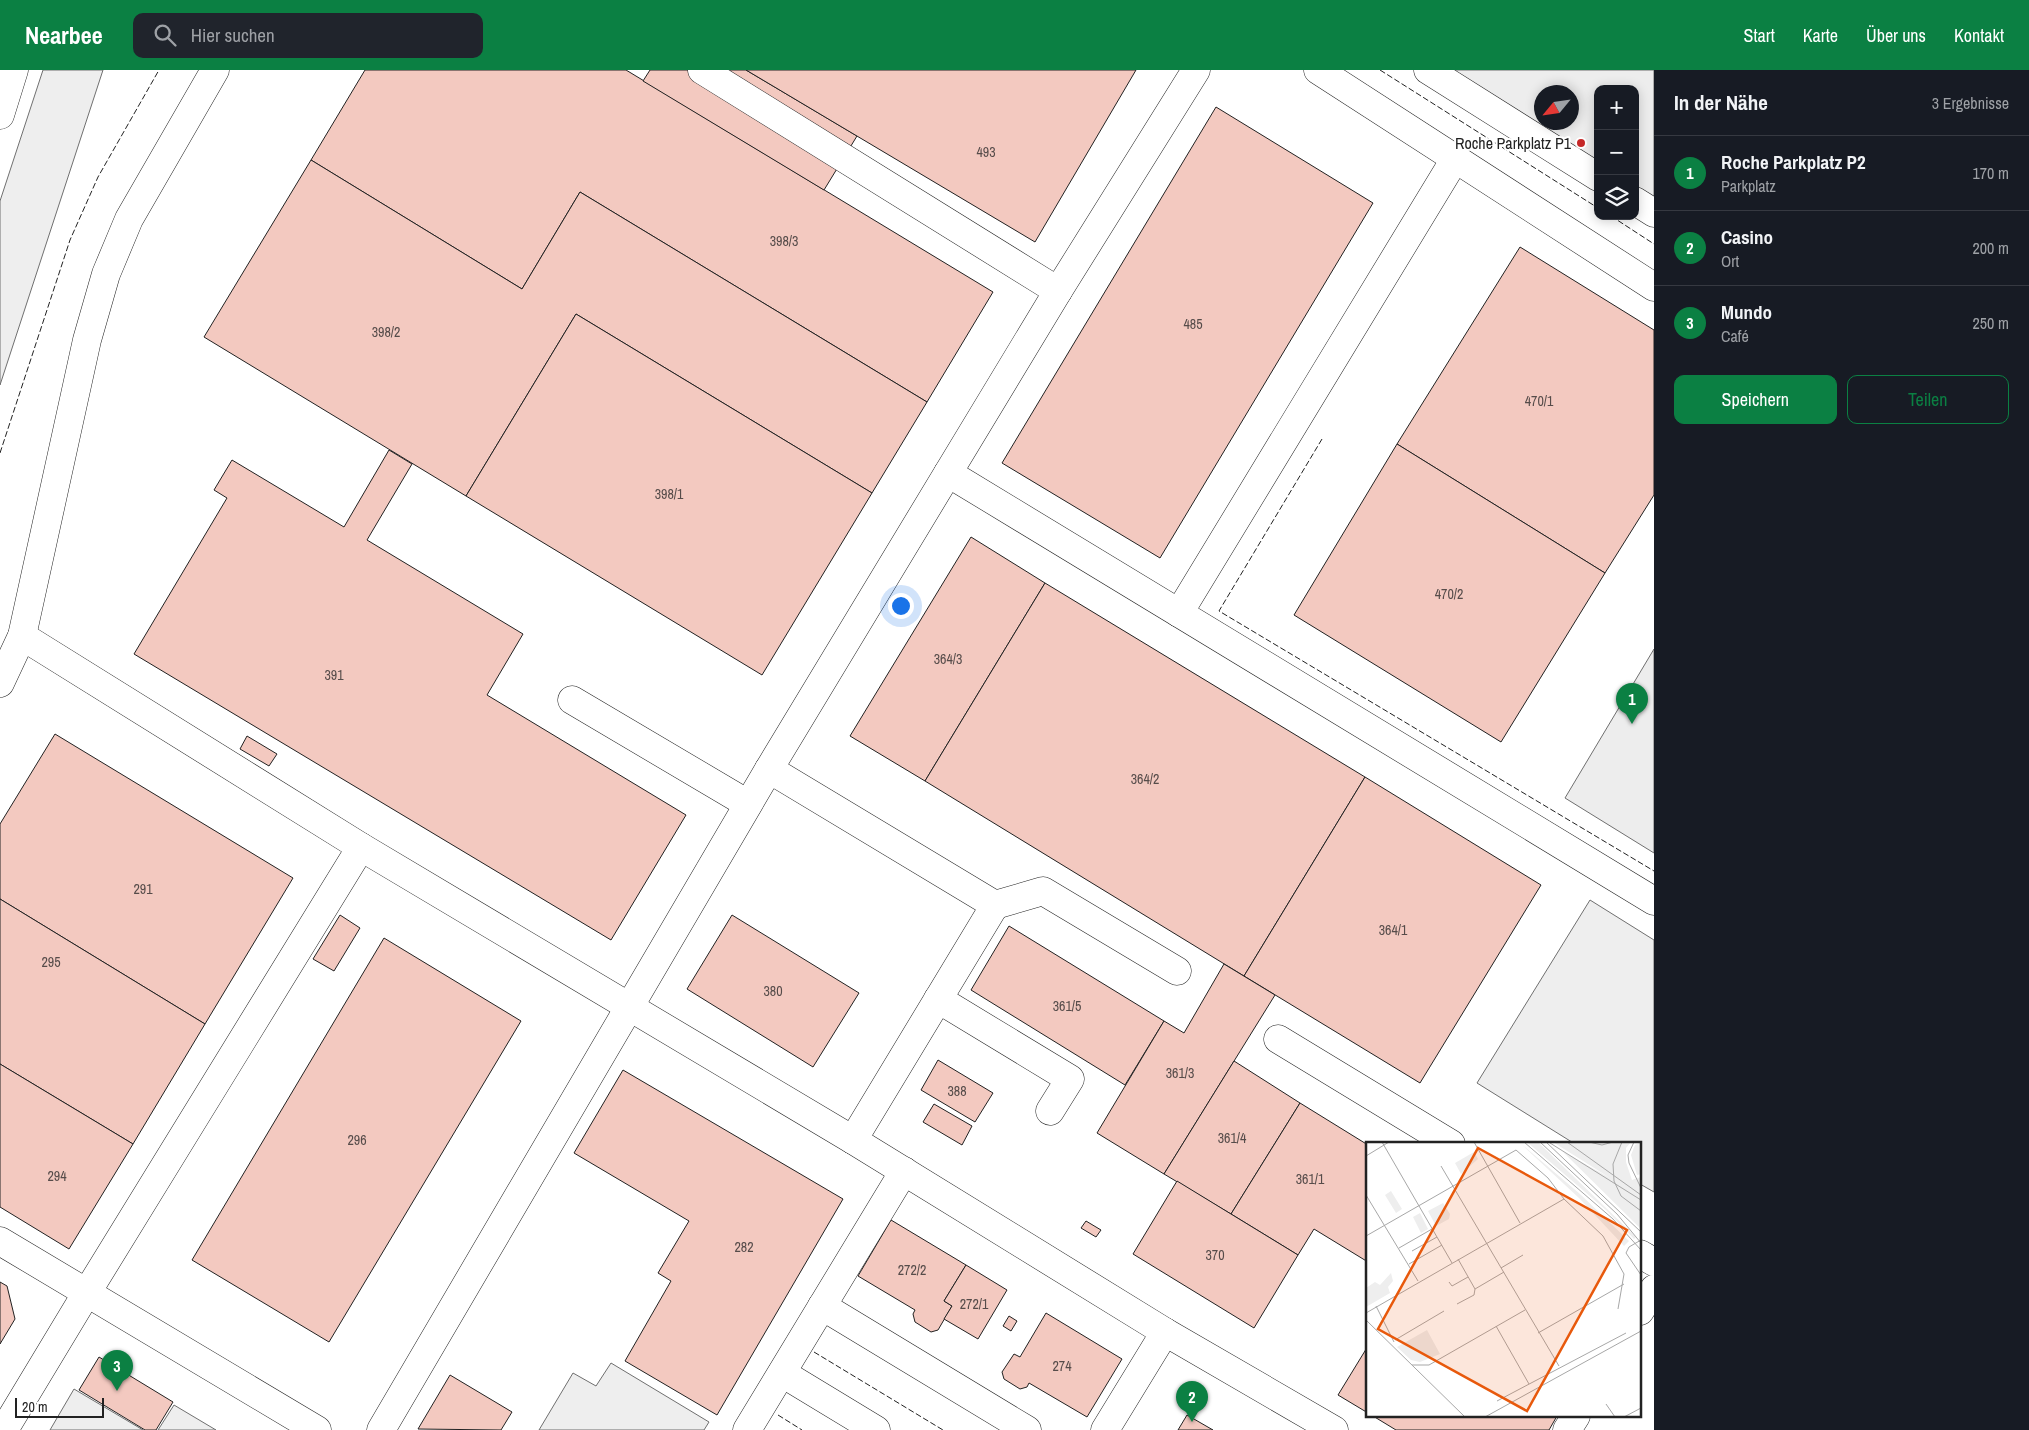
<!DOCTYPE html>
<html lang="de">
<head>
<meta charset="utf-8">
<style>
  :root { --surface:#171b24; --page:#20242c; --text:#f1f3f6; --muted:#9ea1a6; --line:#363941; --accent:#0b8043 }
  body { margin:0; font-family:"Archivo Narrow",sans-serif; background:var(--page); color:var(--text) }
  .controls { position:absolute; right:15px; top:15px; display:grid; overflow:hidden; border-radius:10px; box-shadow:0 2px 12px #0003 }
  .controls button { width:45px; height:45px; display:grid; place-items:center; padding:0; border:0; border-bottom:1px solid var(--line); background:var(--surface); color:var(--text); font:25px sans-serif }
  .compass { position:absolute; left:1534px; top:15px; width:45px; height:45px; border-radius:50%; background:var(--surface); box-shadow:0 2px 12px #0003; rotate:241deg }
  .scale { position:absolute; left:15px; bottom:12px; width:89px; box-sizing:border-box; padding-left:5px; border:2px solid #222; border-top:0; font-size:14px; line-height:18px; white-space:nowrap; color:#222; -webkit-text-stroke:4px #fff; paint-order:stroke }
  .you { position:absolute; left:900px; top:535px; width:18px; height:18px; margin:-12px; border:4px solid #fff; border-radius:50%; background:#1a73e8; box-shadow:0 0 0 8px #1a73e833 }
  .badge { display:grid; place-items:center; width:32px; height:32px; border-radius:50%; background:var(--accent); color:#fff; font-size:16px; font-weight:700 }
  .pin { position:absolute; translate:-50% -41px; filter:drop-shadow(0 1px 2px #0008) }
  .pin::after { content:''; position:absolute; top:26px; width:18px; height:15px; background:inherit; clip-path:polygon(0 0,100% 0,50% 100%) }
  .list { margin:0; padding:0; list-style:none }
  h2 { display:flex; justify-content:space-between; align-items:center; height:65px; margin:0; padding:0 20px; font-size:21px }
  h2 small { font-size:16px; font-weight:400; color:var(--muted) }
  .list li { display:grid; grid-template-columns:32px 1fr auto; gap:15px; align-items:center; box-sizing:border-box; height:75px; padding:0 20px; border-top:1px solid var(--line) }
  .list b { display:block; font-size:19px; white-space:nowrap }
  .list p { margin:0; font-size:16px; white-space:nowrap; color:var(--muted) }
  .list em { font-size:16px; font-style:normal; color:var(--muted) }
  .actions { display:flex; gap:10px; padding:15px 20px }
  .actions a { flex:1; padding:11px 0; border:1px solid var(--accent); border-radius:10px; text-align:center; font-size:18px; color:var(--accent) }
  .actions .main { background:var(--accent); color:#fff }
  .icon { flex:none; width:28px; height:28px; fill:none; stroke:currentColor; stroke-width:2; stroke-linecap:round; stroke-linejoin:round }
  .map { position:relative; flex:none; width:1654px; height:1360px; overflow:hidden }
  header { display:flex; align-items:center; gap:30px; box-sizing:border-box; height:70px; padding:0 25px; background:var(--accent); color:#fff }
  header strong { font-size:24px }
  nav { display:flex; gap:28px; margin-inline-start:auto; font-size:18px }
  .search { width:350px; height:45px; background:var(--page); display:flex; align-items:center; gap:12px; box-sizing:border-box; padding:0 18px; border-radius:10px; color:var(--muted); font-size:19px }
  main { display:flex }
  aside { flex:1; background:var(--surface) }
  .map>svg:first-child { display:block }
  .green { fill:#eee; stroke:#6f6f6f }
  .parking { fill:#ededed; stroke:#6f6f6f; fill-rule:evenodd }
  .building { fill:#f3c9c0; stroke:#222 }
  .lines { fill:none; stroke-linecap:round; stroke-linejoin:round }
  .minor-casing { stroke:#222; stroke-width:29 }
  .major-casing { stroke:#222; stroke-width:29 }
  .minor { stroke:#fff; stroke-width:28 }
  .major { stroke:#fff; stroke-width:28 }
  .fence { stroke:#222; stroke-width:1; stroke-dasharray:6 2.5; stroke-linecap:butt }
  .poi-dot { fill:#c62828; stroke:#fff; stroke-width:2 }
  .labels { text-anchor:middle; dominant-baseline:central; stroke-width:4; stroke-linejoin:round; paint-order:stroke }
  .number-label { font-size:14px; fill:#564c4a }
  .poi-label { font-size:16px; fill:#222; stroke:#fff; text-anchor:end }
  .inset-road { fill:none; stroke:#a7a7a7; stroke-width:1 }
  .view { fill:#e8590c; fill-opacity:0.15; stroke:#e8590c; stroke-width:2.5 }
  .inset-edge { fill:none; stroke:#222; stroke-width:2.5 }
</style>
</head>
<body>
<header>
<strong>Nearbee</strong>
<div class="search"><svg class="icon" aria-label="search" viewBox="0 0 24 24"><circle cx="10" cy="10" r="6"/><path d="M15 15l6 6"/></svg>Hier suchen</div>
<nav><a>Start</a><a>Karte</a><a>Über uns</a><a>Kontakt</a></nav>
</header>
<main>
<div class="map">
<svg width="1654" height="1360" viewBox="0 0 1654 1360">
  <rect width="100%" height="100%" fill="#fff"/>
  <!-- green -->
  <g class="green">
    <polygon points="43,0 103,0 0,315 0,131"/>
    <polygon points="1590,830 1654,870 1654,1122 1640,1114 1640,1074 1575,1074 1477,1013"/>
    <polygon points="611,1293 709,1352 704,1360 539,1360 573,1303 596,1316"/>
    <polygon points="74,1319 143,1360 50,1360"/>
    <polygon points="174,1335 216,1360 158,1360"/>
  </g>
  <!-- parking -->
  <g class="parking">
    <path d="M1447,0H1654V130L1635,118V19H1598V94ZM1542,22H1572V52H1542Z"/>
    <polygon points="1654,579 1654,783 1565,728"/>
  </g>
  <!-- building -->
  <g class="building">
    <polygon points="365,0 626,0 993,222 927,332 580,122 522,219 311,90"/>
    <polygon points="650,0 746,0 857,66 824,120 643,11"/>
    <polygon points="746,0 1136,0 1035,172"/>
    <polygon points="1216,37 1373,133 1160,488 1002,393"/>
    <polygon points="311,90 522,219 580,122 927,332 872,423 576,244 466,426 204,267"/>
    <polygon points="1520,177 1654,260 1654,425 1605,503 1397,374"/>
    <polygon points="576,244 872,423 762,605 466,426"/>
    <polygon points="1397,374 1605,503 1501,672 1294,545"/>
    <polygon points="389,380 412,394 367,470 523,564 487,625 686,745 611,870 134,584 227,428 214,420 232,390 344,457"/>
    <polygon points="971,467 1045,513 925,711 850,666"/>
    <polygon points="1045,513 1365,707 1244,906 925,711"/>
    <polygon points="55,664 293,808 205,954 0,829 0,754"/>
    <polygon points="247,666 277,684 269,696 240,679"/>
    <polygon points="1365,707 1541,815 1420,1013 1244,906"/>
    <polygon points="0,829 205,954 133,1074 0,994"/>
    <polygon points="340,845 360,858 334,901 313,889"/>
    <polygon points="732,845 859,923 813,997 687,919"/>
    <polygon points="1009,856 1164,951 1125,1015 971,920"/>
    <polygon points="384,868 521,951 329,1272 192,1190"/>
    <polygon points="1224,894 1275,925 1164,1104 1097,1063 1164,951 1184,963"/>
    <polygon points="938,990 993,1023 975,1052 921,1020"/>
    <polygon points="1234,991 1300,1033 1231,1144 1164,1104"/>
    <polygon points="0,994 133,1074 69,1179 0,1137"/>
    <polygon points="623,1000 843,1129 717,1345 625,1291 671,1211 658,1203 689,1151 574,1083"/>
    <polygon points="1300,1033 1368,1075 1368,1192 1314,1159 1298,1185 1231,1144"/>
    <polygon points="934,1034 972,1056 962,1075 923,1052"/>
    <polygon points="1177,1111 1298,1185 1254,1258 1133,1184"/>
    <polygon points="891,1150 966,1195 944,1231 952,1236 938,1260 931,1262 915,1252 913,1244 915,1240 858,1206"/>
    <polygon points="1086,1151 1101,1160 1096,1167 1081,1158"/>
    <polygon points="966,1195 1007,1220 978,1269 944,1249 952,1236 944,1231"/>
    <polygon points="0,1212 7,1216 15,1249 0,1274"/>
    <polygon points="1046,1243 1122,1289 1087,1347 1029,1313 1027,1317 1020,1319 1004,1309 1002,1302 1014,1284 1020,1287"/>
    <polygon points="1009,1246 1017,1251 1011,1261 1003,1256"/>
    <polygon points="1368,1276 1368,1343 1338,1325"/>
    <polygon points="99,1287 173,1332 156,1360 145,1360 79,1320"/>
    <polygon points="450,1305 512,1342 501,1360 418,1359"/>
    <polygon points="1187,1345 1213,1360 1178,1360"/>
    <polygon points="1373,1346 1557,1346 1549,1360 1396,1360"/>
  </g>
  <g class="lines">
    <!-- minor casing -->
    <g class="minor-casing">
      <g id="minor">
        <polyline points="702,0 1058,221"/>
        <polyline points="1318,0 1654,217"/>
        <polyline points="1428,0 1598,107"/>
        <polyline points="1635,131 1654,143"/>
        <polyline points="948,403 1654,831"/>
        <polyline points="1179,543 1455,89"/>
        <polyline points="22,566 361,777 853,1070 1165,1262 1334,1360"/>
        <polyline points="0,613 22,566 87,270 106,204 129,149 215,0"/>
        <polyline points="572,630 748,734"/>
        <polyline points="769,699 995,835 1043,821 1177,901"/>
        <polyline points="938,929 1070,1009 1050,1041"/>
        <polyline points="1278,969 1451,1074"/>
        <polyline points="853,1070 995,835"/>
        <polyline points="0,1171 317,1360"/>
        <polyline points="1640,1184 1654,1192"/>
        <polyline points="822,1236 1027,1360"/>
        <polyline points="1640,1241 1654,1219"/>
        <polyline points="782,1303 876,1360"/>
        <polyline points="4,1360 86,1224 361,777"/>
        <polyline points="381,1360 769,699 1058,221 1196,0"/>
        <polyline points="747,1360 904,1101"/>
        <polyline points="1105,1360 1165,1262"/>
        <polyline points="1567,1360 1576,1346"/>
      </g>
    </g>
    <!-- major casing -->
    <g class="major-casing">
      <polyline id="major" points="0,45 14,0"/>
    </g>
    <!-- minor -->
    <use href="#minor" class="minor"/>
    <!-- major -->
    <use href="#major" class="major"/>
    <!-- fence -->
    <g class="fence">
      <polyline points="1380,0 1598,138"/>
      <polyline points="1611,146 1654,174"/>
      <polyline points="1322,369 1219,541 1654,801"/>
      <polyline points="0,383 70,170 98,107 159,0"/>
      <polyline points="814,1282 943,1360"/>
      <polyline points="778,1345 802,1360"/>
    </g>
  </g>
  <!-- markers -->
  <circle class="poi-dot" cx="1581" cy="73" r="5"/>
  <g class="labels">
    <!-- number labels -->
    <g class="number-label">
      <text x="986" y="82">493</text>
      <text x="784" y="171">398/3</text>
      <text x="1193" y="254">485</text>
      <text x="386" y="262">398/2</text>
      <text x="1539" y="331">470/1</text>
      <text x="669" y="424">398/1</text>
      <text x="1449" y="524">470/2</text>
      <text x="948" y="589">364/3</text>
      <text x="334" y="605">391</text>
      <text x="1145" y="709">364/2</text>
      <text x="143" y="819">291</text>
      <text x="1393" y="860">364/1</text>
      <text x="51" y="892">295</text>
      <text x="773" y="921">380</text>
      <text x="1067" y="936">361/5</text>
      <text x="1180" y="1003">361/3</text>
      <text x="957" y="1021">388</text>
      <text x="1232" y="1068">361/4</text>
      <text x="357" y="1070">296</text>
      <text x="57" y="1106">294</text>
      <text x="1310" y="1109">361/1</text>
      <text x="744" y="1177">282</text>
      <text x="1215" y="1185">370</text>
      <text x="912" y="1200">272/2</text>
      <text x="974" y="1234">272/1</text>
      <text x="1062" y="1296">274</text>
    </g>
    <!-- poi labels -->
    <g class="poi-label">
      <text x="1571" y="73">Roche Parkplatz P1</text>
    </g>
  </g>
  <!-- overview -->
  <g transform="translate(1366 1072)">
    <rect width="275" height="275" fill="#fff"/>
    <path d="M153,0L214,52L263,99L258,104L213,56ZM161,0H172L270,95L268,97L240,68ZM187,0H265L260,6V20L266,38L275,35V87L196,9L244,36ZM275,0V32L271,33L265,13L269,3ZM108,10L112,17L95,32L89,21ZM25,49L36,67L30,71L19,53ZM77,61L84,72L83,77L70,84L62,69ZM54,71L62,87L55,91L47,75ZM25,131L27,139L22,145L24,151L0,165V146L9,140L14,143ZM61,188L74,212L54,220L45,218L31,205Z" fill="#eee"/>
    <path class="inset-road" d="M16,0L86,121M108,0L154,81M158,0L247,77L275,108M174,0L251,72L275,101M180,0L275,90M201,0L275,53M223,0L236,3L247,0M256,0L247,22L248,39L255,54L275,69M268,0L262,13L263,21L275,46M184,1L275,58M0,14L23,0M75,24L193,224M0,53L52,139M0,94L150,8L182,36L198,57L237,94L258,132L252,167M275,98L263,105L260,111L275,133M33,106L66,87M46,109L71,95M92,117L109,147M43,122L76,103M135,126L157,113M83,140L86,144L102,135M91,162L108,153L109,147L138,130M10,164L28,200M0,171L198,57M0,178L99,275M130,184L163,242M172,191L258,142M29,198L78,169M46,223H63L159,168M131,259L260,191M240,262L249,275M119,275L275,189M258,275L275,266"/>
    <path class="view" d="M112,6L261,88L161,269L12,187Z"/>
    <rect width="275" height="275" class="inset-edge"/>
  </g>
</svg>
<div class="controls">
<button>+</button>
<button>−</button>
<button><svg class="icon" aria-label="layers" viewBox="0 0 24 24"><path d="M12 4l9 5-9 5-9-5zM3 14l9 5 9-5"/></svg></button>
</div>
<svg class="compass" viewBox="-18 -18 36 36"><path d="M0-13l5 13h-10z" fill="#e53935"/><path d="M0 13l5-13h-10z" fill="#9ea1a6"/></svg>
<div class="scale">20 m</div>
<div class="you"></div>
<div class="pin badge" style="left:1632px;top:654px">1</div>
<div class="pin badge" style="left:1192px;top:1352px">2</div>
<div class="pin badge" style="left:117px;top:1321px">3</div>
</div>
<aside>
<h2>In der Nähe<small>3 Ergebnisse</small></h2>
<ul class="list">
<li><span class="badge">1</span><div><b>Roche Parkplatz P2</b><p>Parkplatz</p></div><em>170 m</em></li>
<li><span class="badge">2</span><div><b>Casino</b><p>Ort</p></div><em>200 m</em></li>
<li><span class="badge">3</span><div><b>Mundo</b><p>Café</p></div><em>250 m</em></li>
</ul>
<div class="actions"><a class="main">Speichern</a><a>Teilen</a></div>
</aside>
</main>
</body>
</html>
